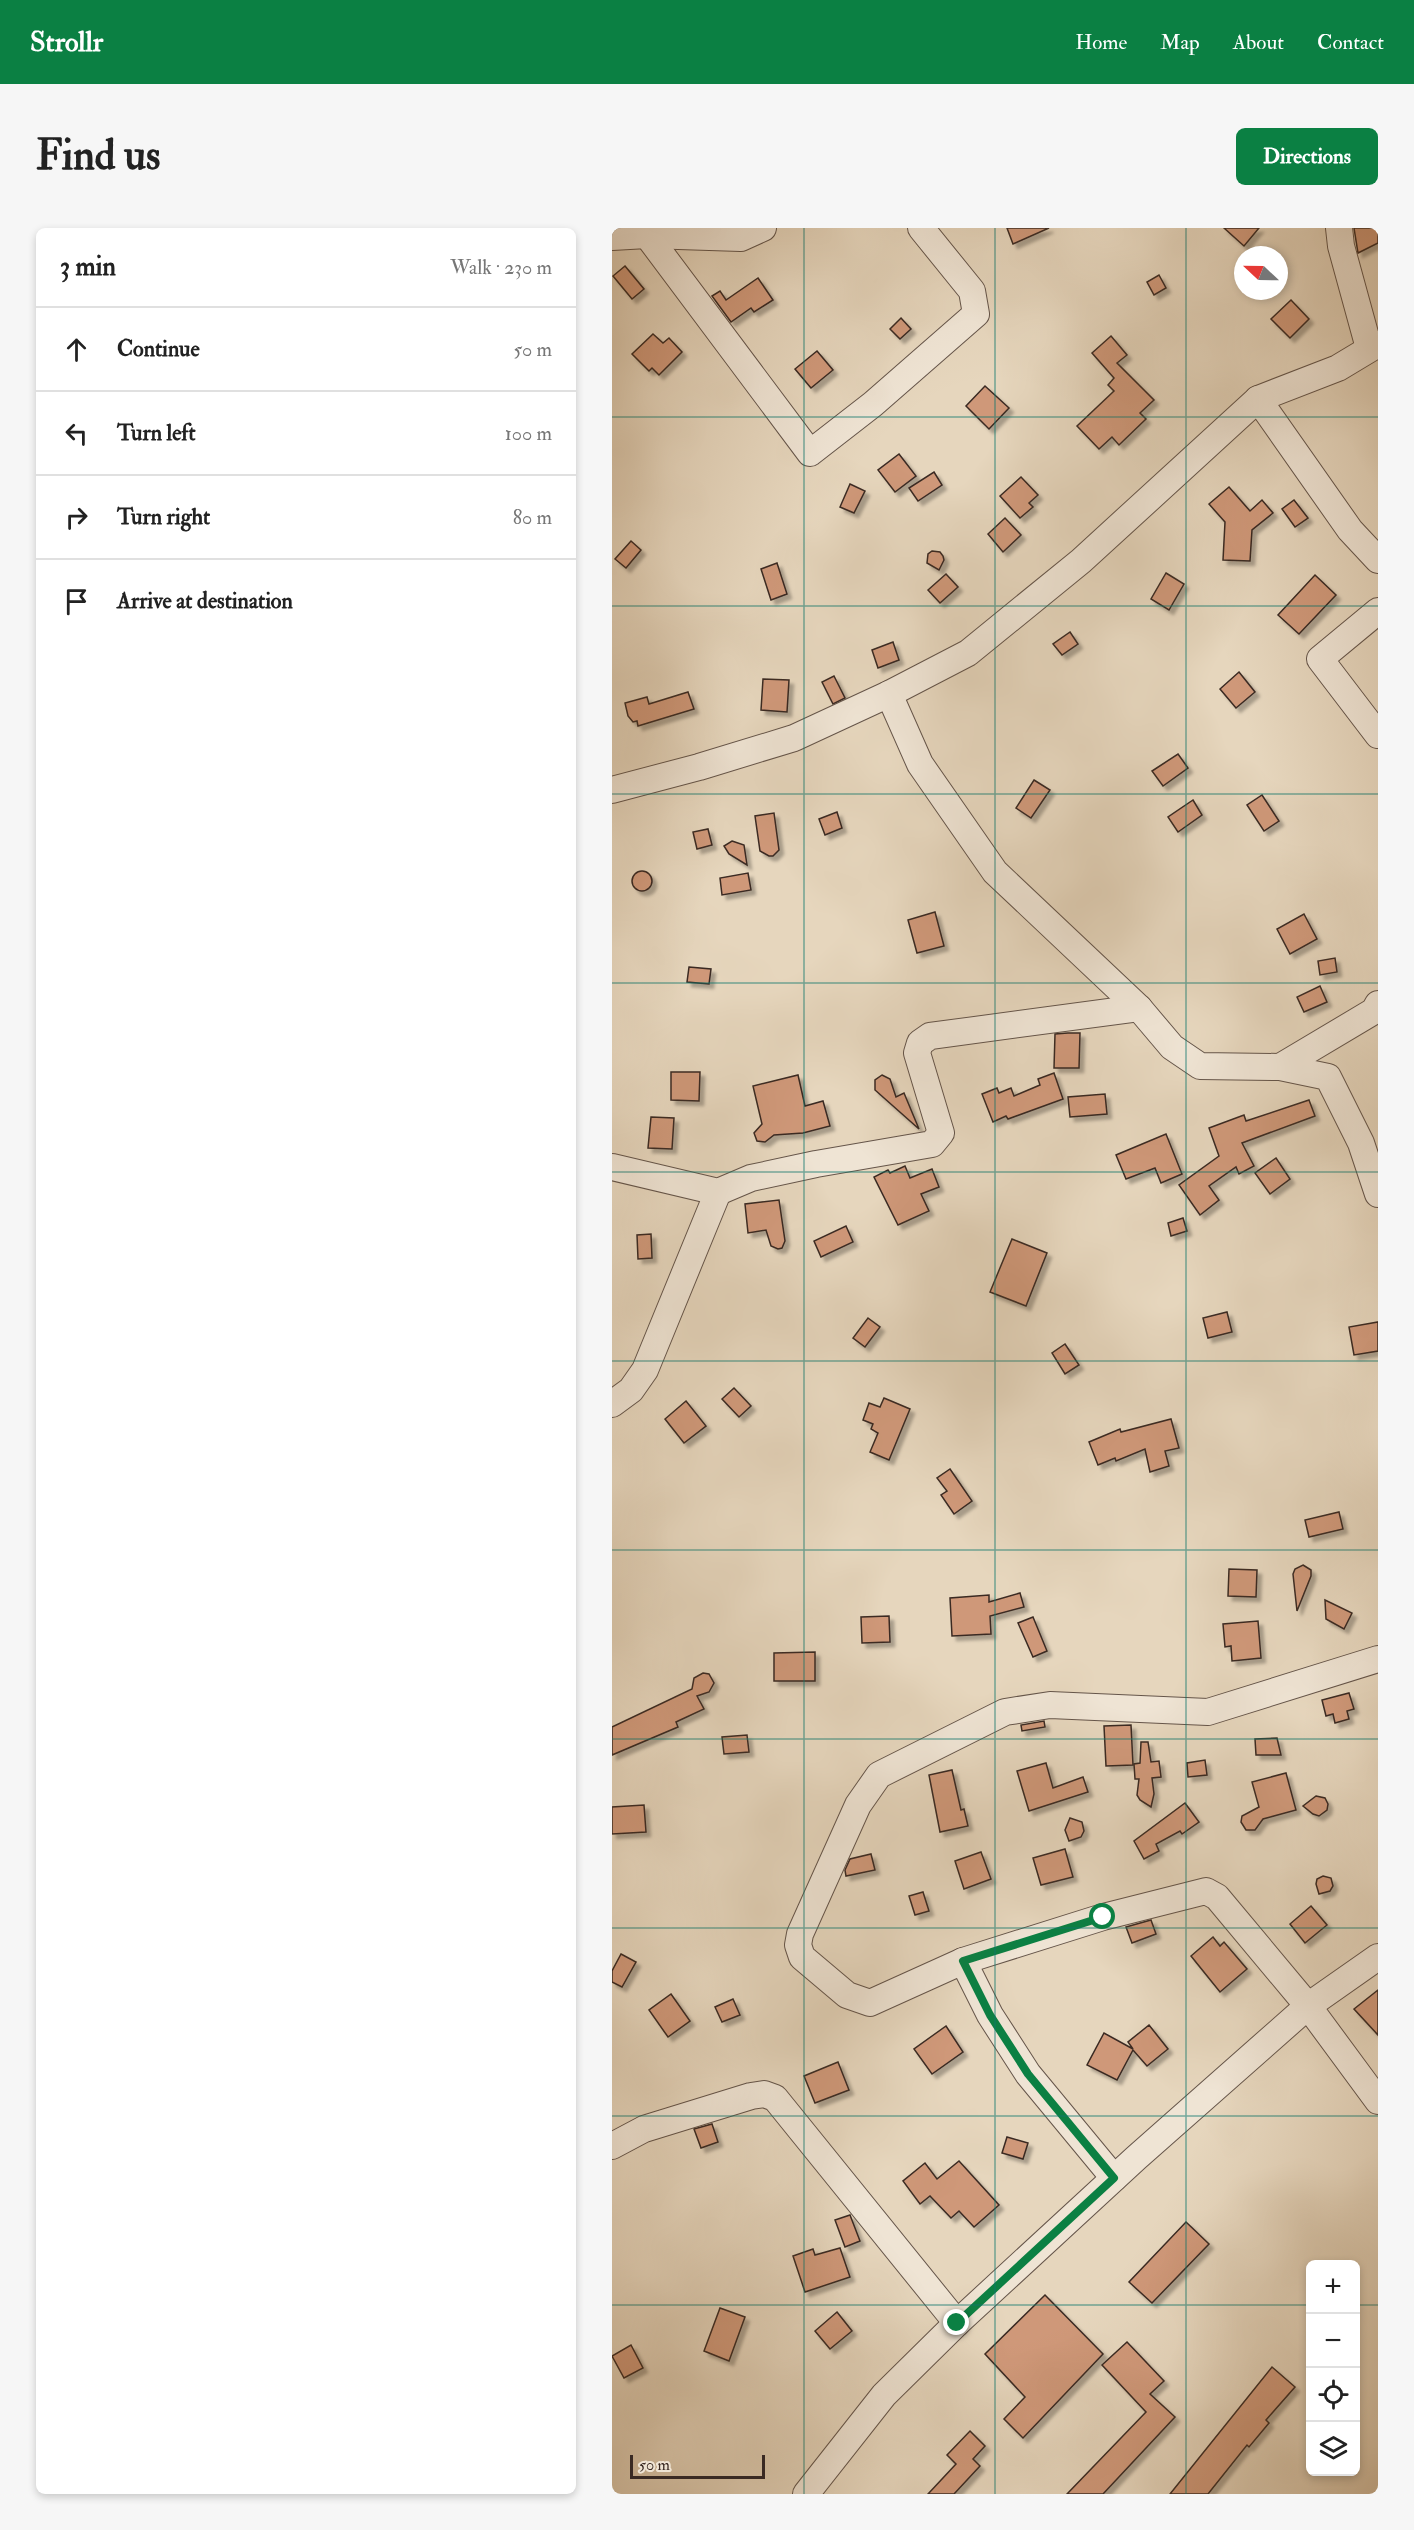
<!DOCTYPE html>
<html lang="en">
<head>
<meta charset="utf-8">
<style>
  :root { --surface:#fff; --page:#f6f6f6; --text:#222; --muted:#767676; --line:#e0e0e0; --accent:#0b8043 }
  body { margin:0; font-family:"IM FELL Double Pica",serif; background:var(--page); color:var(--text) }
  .controls { position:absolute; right:18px; bottom:18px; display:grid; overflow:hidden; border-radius:9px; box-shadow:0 3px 9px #0003 }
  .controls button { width:54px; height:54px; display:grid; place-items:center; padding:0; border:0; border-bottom:2px solid var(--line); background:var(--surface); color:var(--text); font:30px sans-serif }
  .compass { position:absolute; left:622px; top:18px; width:54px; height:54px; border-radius:50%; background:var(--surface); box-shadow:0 3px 9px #0003; rotate:292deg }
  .scale { position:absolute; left:18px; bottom:15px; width:135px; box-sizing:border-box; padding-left:6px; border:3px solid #3a2a23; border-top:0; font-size:16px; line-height:21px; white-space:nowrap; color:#3a2a23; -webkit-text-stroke:4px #efe4d4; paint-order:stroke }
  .stop { position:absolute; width:18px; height:18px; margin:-14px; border:4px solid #0b8043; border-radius:50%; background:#fff }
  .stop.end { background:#0b8043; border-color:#fff; box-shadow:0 2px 6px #0008 }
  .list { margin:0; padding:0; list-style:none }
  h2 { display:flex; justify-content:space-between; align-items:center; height:78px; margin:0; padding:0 24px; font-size:26px }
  h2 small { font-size:20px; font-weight:400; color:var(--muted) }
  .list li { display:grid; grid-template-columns:39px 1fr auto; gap:18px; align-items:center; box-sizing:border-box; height:84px; padding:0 24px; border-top:2px solid var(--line) }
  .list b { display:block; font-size:22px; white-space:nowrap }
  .list em { font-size:20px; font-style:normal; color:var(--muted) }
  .icon { flex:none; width:33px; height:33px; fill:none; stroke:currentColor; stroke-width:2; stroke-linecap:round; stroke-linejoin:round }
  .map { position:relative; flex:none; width:766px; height:2266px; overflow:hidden; border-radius:9px }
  header { display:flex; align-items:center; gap:36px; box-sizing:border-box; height:84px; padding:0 30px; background:var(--accent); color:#fff }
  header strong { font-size:28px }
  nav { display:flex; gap:33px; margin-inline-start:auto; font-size:21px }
  .intro { display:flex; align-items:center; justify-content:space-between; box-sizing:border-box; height:144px; padding:0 36px }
  h1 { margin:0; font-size:42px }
  .button { padding:15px 27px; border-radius:9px; background:var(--accent); color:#fff; font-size:21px; font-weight:700 }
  main { display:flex; gap:36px; padding:0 36px }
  aside { flex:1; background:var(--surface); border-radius:9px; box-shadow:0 3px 9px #0003 }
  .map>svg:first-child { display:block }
  .building { fill:#cf9879; stroke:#3a2a23; stroke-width:1.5; filter:url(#shadow) }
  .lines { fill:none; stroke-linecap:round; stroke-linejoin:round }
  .minor-casing { stroke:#65554a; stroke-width:28 }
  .minor { stroke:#efe4d4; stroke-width:26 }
  .route { stroke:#0b8043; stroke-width:8 }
  .grid { fill:none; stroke:#0f766e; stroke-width:1.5; stroke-opacity:0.55 }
</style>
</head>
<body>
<header>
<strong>Strollr</strong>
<nav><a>Home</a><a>Map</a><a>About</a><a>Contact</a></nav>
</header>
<div class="intro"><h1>Find us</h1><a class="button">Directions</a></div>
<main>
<aside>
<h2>3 min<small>Walk · 230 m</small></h2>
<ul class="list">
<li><svg class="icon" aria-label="ahead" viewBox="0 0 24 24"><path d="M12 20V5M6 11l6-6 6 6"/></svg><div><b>Continue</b></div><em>50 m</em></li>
<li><svg class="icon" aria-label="left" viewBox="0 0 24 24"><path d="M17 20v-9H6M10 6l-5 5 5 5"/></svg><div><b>Turn left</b></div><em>100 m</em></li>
<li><svg class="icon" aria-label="right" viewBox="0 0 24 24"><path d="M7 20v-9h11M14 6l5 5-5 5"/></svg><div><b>Turn right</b></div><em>80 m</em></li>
<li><svg class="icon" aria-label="arrive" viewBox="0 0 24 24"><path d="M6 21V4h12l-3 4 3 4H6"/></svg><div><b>Arrive at destination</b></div></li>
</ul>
</aside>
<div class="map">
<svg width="766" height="2266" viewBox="0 0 766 2266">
  <defs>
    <filter id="shadow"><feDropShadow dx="4.5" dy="4.5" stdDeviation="1.5" flood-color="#0004"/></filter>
  </defs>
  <rect width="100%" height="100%" fill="#e6d6bd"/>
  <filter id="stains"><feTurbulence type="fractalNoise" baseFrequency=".00333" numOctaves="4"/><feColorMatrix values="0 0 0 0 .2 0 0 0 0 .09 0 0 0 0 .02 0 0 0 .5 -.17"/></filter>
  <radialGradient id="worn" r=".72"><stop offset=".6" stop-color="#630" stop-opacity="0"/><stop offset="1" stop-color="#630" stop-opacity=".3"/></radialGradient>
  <!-- building -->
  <g class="building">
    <polygon points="395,0 437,0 401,16"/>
    <polygon points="612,0 647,0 632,18"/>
    <polygon points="742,0 766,0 766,15 746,25"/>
    <polygon points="13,38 32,61 20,71 1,48"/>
    <polygon points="547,47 554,60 542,67 535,54"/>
    <polygon points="146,50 161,72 142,84 139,80 119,94 100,68 108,63 114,72"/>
    <polygon points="679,72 697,91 678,110 659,91"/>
    <polygon points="289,90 299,101 288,111 278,101"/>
    <polygon points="41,106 51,115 57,110 70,124 47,147 40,140 37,143 20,126"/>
    <polygon points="499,108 515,127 505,135 542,172 528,185 534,191 507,217 500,209 487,221 465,198 502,163 496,157 502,150 480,125"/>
    <polygon points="205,123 221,142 199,160 183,141"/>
    <polygon points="373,158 397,180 377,201 354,178"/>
    <polygon points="287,226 304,248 283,264 266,242"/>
    <polygon points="322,244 330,257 306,273 297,260"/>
    <polygon points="409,249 426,267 417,275 421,279 408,290 388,268"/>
    <polygon points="238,256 253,263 242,285 228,279"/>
    <polygon points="617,259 638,283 650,272 661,285 640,302 638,333 611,332 613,294 597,276"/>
    <polygon points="682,272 696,290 683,299 670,281"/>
    <polygon points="393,290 409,307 391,324 376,306"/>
    <polygon points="19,313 29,322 14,340 3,331"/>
    <polygon points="320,323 328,324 331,328 332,332 327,342 315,335 316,326"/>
    <polygon points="165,335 175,366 159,372 149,341"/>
    <polygon points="554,345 572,356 557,382 539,371"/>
    <polygon points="334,346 346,359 328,375 316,362"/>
    <polygon points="703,347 724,367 687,406 666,387"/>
    <polygon points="458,404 466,416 450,427 441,416"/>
    <polygon points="281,414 287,432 266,440 260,422"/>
    <polygon points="627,444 643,464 624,480 608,461"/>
    <polygon points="222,448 233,470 221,476 210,454"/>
    <polygon points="151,451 177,452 175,484 149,482"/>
    <polygon points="76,464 82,481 26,498 25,493 21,494 16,488 13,475 35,469 37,476"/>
    <polygon points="566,526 576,540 551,558 540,543"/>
    <polygon points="422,552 438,562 419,590 404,580"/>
    <polygon points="650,567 667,593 652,603 635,577"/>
    <polygon points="581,572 590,587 566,604 556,589"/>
    <polygon points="225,584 230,600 213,607 207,591"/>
    <polygon points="162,585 167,622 161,628 157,628 148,623 143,588"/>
    <polygon points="96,601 100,617 85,621 81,604"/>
    <polygon points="120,613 132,617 135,637 117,626 112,618"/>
    <circle cx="30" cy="653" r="10"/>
    <polygon points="136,645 139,662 110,667 108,650"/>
    <polygon points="323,684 332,718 305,725 296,692"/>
    <polygon points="692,686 705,711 678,726 665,701"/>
    <polygon points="723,730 725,744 708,747 706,733"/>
    <polygon points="77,739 99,741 97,756 75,754"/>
    <polygon points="708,758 715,774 692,784 685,769"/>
    <polygon points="456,805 468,805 467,840 442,840 443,806"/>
    <polygon points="59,844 88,844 87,873 59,872"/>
    <polygon points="442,845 451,871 396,891 394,888 381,894 370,866 385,860 387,865 399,860 402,868 428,857 426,851"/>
    <polygon points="186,847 193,878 211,873 218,898 191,905 162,907 153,914 145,913 142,905 150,896 141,858"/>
    <polygon points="270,847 278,851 284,869 292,865 307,901 263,862 263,852"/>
    <polygon points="493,866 495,886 458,889 456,869"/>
    <polygon points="697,872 703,888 630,915 642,938 627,946 624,939 597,958 607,972 588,987 567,957 607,928 597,900 632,887 634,893"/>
    <polygon points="39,889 62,890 60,921 36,920"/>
    <polygon points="554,906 570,946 549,955 543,940 514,951 504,927"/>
    <polygon points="664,930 678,951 658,966 643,945"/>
    <polygon points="293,938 298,950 320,941 327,959 309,966 317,983 286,997 262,949 276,942 278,945"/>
    <polygon points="167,972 173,1013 170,1020 166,1021 159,1018 154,1002 136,1005 133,976"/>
    <polygon points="571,990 575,1003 559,1008 556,995"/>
    <polygon points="234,998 241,1014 209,1029 202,1013"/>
    <polygon points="39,1006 40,1030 26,1031 25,1007"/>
    <polygon points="400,1011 435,1025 414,1078 378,1064"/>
    <polygon points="615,1084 620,1104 596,1110 591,1090"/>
    <polygon points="256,1090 268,1099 253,1119 241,1110"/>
    <polygon points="766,1094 766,1123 742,1127 737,1099"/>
    <polygon points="453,1116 467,1137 453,1146 440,1125"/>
    <polygon points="122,1160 139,1178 127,1189 110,1171"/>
    <polygon points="272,1170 298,1181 277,1232 258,1224 266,1205 259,1201 261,1196 251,1192 257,1175 268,1179"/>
    <polygon points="74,1173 94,1198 72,1215 53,1191"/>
    <polygon points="559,1191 567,1220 553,1223 557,1238 538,1244 533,1221 504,1233 503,1230 486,1237 477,1214 508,1201 509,1204"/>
    <polygon points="338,1241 360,1273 342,1286 329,1267 335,1263 325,1250"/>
    <polygon points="727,1284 731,1301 697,1309 693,1292"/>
    <polygon points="691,1337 699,1342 699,1348 685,1383 681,1346 683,1341"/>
    <polygon points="617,1341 645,1342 644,1369 616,1368"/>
    <polygon points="408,1365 412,1379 378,1388 379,1406 340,1408 338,1370 377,1367 377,1374"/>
    <polygon points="713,1372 740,1385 732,1401 714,1391"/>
    <polygon points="277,1388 278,1414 250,1415 249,1389"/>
    <polygon points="421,1389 435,1423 421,1429 406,1395"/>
    <polygon points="646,1393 649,1430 620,1433 619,1418 613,1419 611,1396"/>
    <polygon points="203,1424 203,1453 162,1453 162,1425"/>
    <polygon points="91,1445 97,1446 102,1455 97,1464 85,1468 92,1481 64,1494 66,1499 0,1527 0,1499 80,1461 82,1450"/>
    <polygon points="737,1465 742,1481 735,1483 737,1491 723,1495 721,1486 714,1488 710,1472"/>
    <polygon points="432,1493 433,1499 410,1503 409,1497"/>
    <polygon points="519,1497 521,1537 494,1538 492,1498"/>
    <polygon points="135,1507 137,1524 112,1526 110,1509"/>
    <polygon points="665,1510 669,1527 644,1527 643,1511"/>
    <polygon points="529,1514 536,1514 539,1534 547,1533 549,1549 540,1550 542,1566 539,1579 528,1572 525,1567 527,1551 523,1551 522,1536 528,1535"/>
    <polygon points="593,1532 595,1547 576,1549 575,1535"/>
    <polygon points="434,1535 441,1560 471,1549 476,1564 417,1583 405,1543"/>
    <polygon points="340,1542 349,1582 352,1581 356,1598 328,1604 317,1547"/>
    <polygon points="674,1545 684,1582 651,1591 643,1602 634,1602 629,1594 630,1588 647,1579 640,1554"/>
    <polygon points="704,1568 713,1570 716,1576 715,1582 707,1588 701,1586 691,1578"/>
    <polygon points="573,1575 587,1594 570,1606 568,1603 544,1616 547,1623 532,1631 522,1613"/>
    <polygon points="32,1577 34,1604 0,1606 0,1579"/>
    <polygon points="458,1590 470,1594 472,1603 469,1609 457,1613 453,1602"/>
    <polygon points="453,1621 461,1649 429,1657 421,1630"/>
    <polygon points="369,1624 379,1651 352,1661 343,1633"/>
    <polygon points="259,1626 263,1642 234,1648 233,1642 238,1631"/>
    <polygon points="711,1648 719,1650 721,1658 718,1663 707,1666 704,1656 705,1651"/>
    <polygon points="311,1664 317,1683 303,1687 297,1668"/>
    <polygon points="699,1678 715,1697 693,1715 678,1696"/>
    <polygon points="539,1692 544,1706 520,1715 514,1699"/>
    <polygon points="601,1709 608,1718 612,1714 635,1741 608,1764 579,1728"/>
    <polygon points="9,1726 24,1734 10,1759 0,1754 0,1743"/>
    <polygon points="766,1762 766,1807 742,1781"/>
    <polygon points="59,1766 78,1793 56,1809 37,1782"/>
    <polygon points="121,1771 128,1787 110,1794 103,1779"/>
    <polygon points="537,1797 556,1821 535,1838 521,1822 505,1852 475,1837 492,1805 521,1821 516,1814"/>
    <polygon points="334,1798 351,1824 320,1846 302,1821"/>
    <polygon points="226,1834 237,1862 203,1875 192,1848"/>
    <polygon points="100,1896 106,1914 89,1920 82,1901"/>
    <polygon points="395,1909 416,1915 411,1931 390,1925"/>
    <polygon points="347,1933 387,1977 362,1999 347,1983 339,1990 318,1968 308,1976 291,1953 313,1935 325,1951"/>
    <polygon points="238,1987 248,2013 233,2019 223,1992"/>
    <polygon points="574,1994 597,2016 540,2075 517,2054"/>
    <polygon points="228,2020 238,2049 193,2064 181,2028 201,2021 203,2027"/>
    <polygon points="433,2067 491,2126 411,2210 392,2191 413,2169 373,2126"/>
    <polygon points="108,2080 133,2089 117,2133 92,2123"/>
    <polygon points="225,2084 240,2103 218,2121 203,2103"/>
    <polygon points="515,2114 552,2153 538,2166 563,2189 491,2266 455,2266 534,2184 490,2137"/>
    <polygon points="19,2117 31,2140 12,2150 0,2128"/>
    <polygon points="660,2139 683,2159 654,2192 657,2195 637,2219 635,2217 596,2266 558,2266"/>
    <polygon points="358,2203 373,2218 361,2231 368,2238 342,2266 316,2266 344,2236 335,2227"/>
  </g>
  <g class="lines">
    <!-- minor casing -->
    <g class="minor-casing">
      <g id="minor">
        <polyline points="727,0 729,18 757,120"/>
        <polyline points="35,7 198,225 261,176 364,86 360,63 309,0"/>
        <polyline points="0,9 35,7 129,10 151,0"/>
        <polyline points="646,171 738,302 766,332"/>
        <polyline points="766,383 708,431 766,507"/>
        <polyline points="277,466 308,536 383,644 527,780 560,819 588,838 668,839 716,849 749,915 766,966"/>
        <polyline points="0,562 87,539 182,510 277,466 356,425 469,333 646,171 726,140 766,116"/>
        <polyline points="668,839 762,783 766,776"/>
        <polyline points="0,939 106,964 139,950 204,936 320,916 329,905 305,825 308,815 318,808 527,780"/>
        <polyline points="0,1176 19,1162 33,1142 106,964"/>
        <polyline points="766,1431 596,1484 438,1477 393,1484 267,1547 246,1577 188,1706 186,1717 190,1729 235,1767 258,1775 351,1733 491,1689 594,1663 605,1669 696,1778 766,1873"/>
        <polyline points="351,1733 378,1787 416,1846 502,1950"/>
        <polyline points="0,1918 32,1901 139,1868 152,1866 163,1870 345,2095"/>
        <polyline points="194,2266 272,2167 345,2095 524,1930 696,1778 766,1729"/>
      </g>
    </g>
    <!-- minor -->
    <use href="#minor" class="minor"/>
  </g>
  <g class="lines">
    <!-- route -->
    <polyline class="route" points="345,2095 502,1950 416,1846 378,1787 351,1733 491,1689"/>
  </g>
  <!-- grid -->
  <path class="grid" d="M192,0V2266M383,0V2266M574,0V2266M0,189H766M0,378H766M0,566H766M0,755H766M0,944H766M0,1133H766M0,1322H766M0,1511H766M0,1700H766M0,1888H766M0,2077H698M744,2077H766"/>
  <rect width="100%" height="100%" filter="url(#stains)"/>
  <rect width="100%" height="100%" fill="url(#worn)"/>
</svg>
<div class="controls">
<button>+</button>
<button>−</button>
<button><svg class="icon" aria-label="locate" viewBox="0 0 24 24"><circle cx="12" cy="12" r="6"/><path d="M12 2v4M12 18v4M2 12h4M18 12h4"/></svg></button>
<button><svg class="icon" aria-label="layers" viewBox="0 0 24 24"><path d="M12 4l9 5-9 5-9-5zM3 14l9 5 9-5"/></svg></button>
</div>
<svg class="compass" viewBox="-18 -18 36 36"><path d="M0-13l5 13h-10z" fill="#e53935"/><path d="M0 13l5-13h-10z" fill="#767676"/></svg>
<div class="scale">50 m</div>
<div class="stop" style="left:491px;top:1689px"></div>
<div class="stop end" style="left:345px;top:2095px"></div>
</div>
</main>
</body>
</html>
